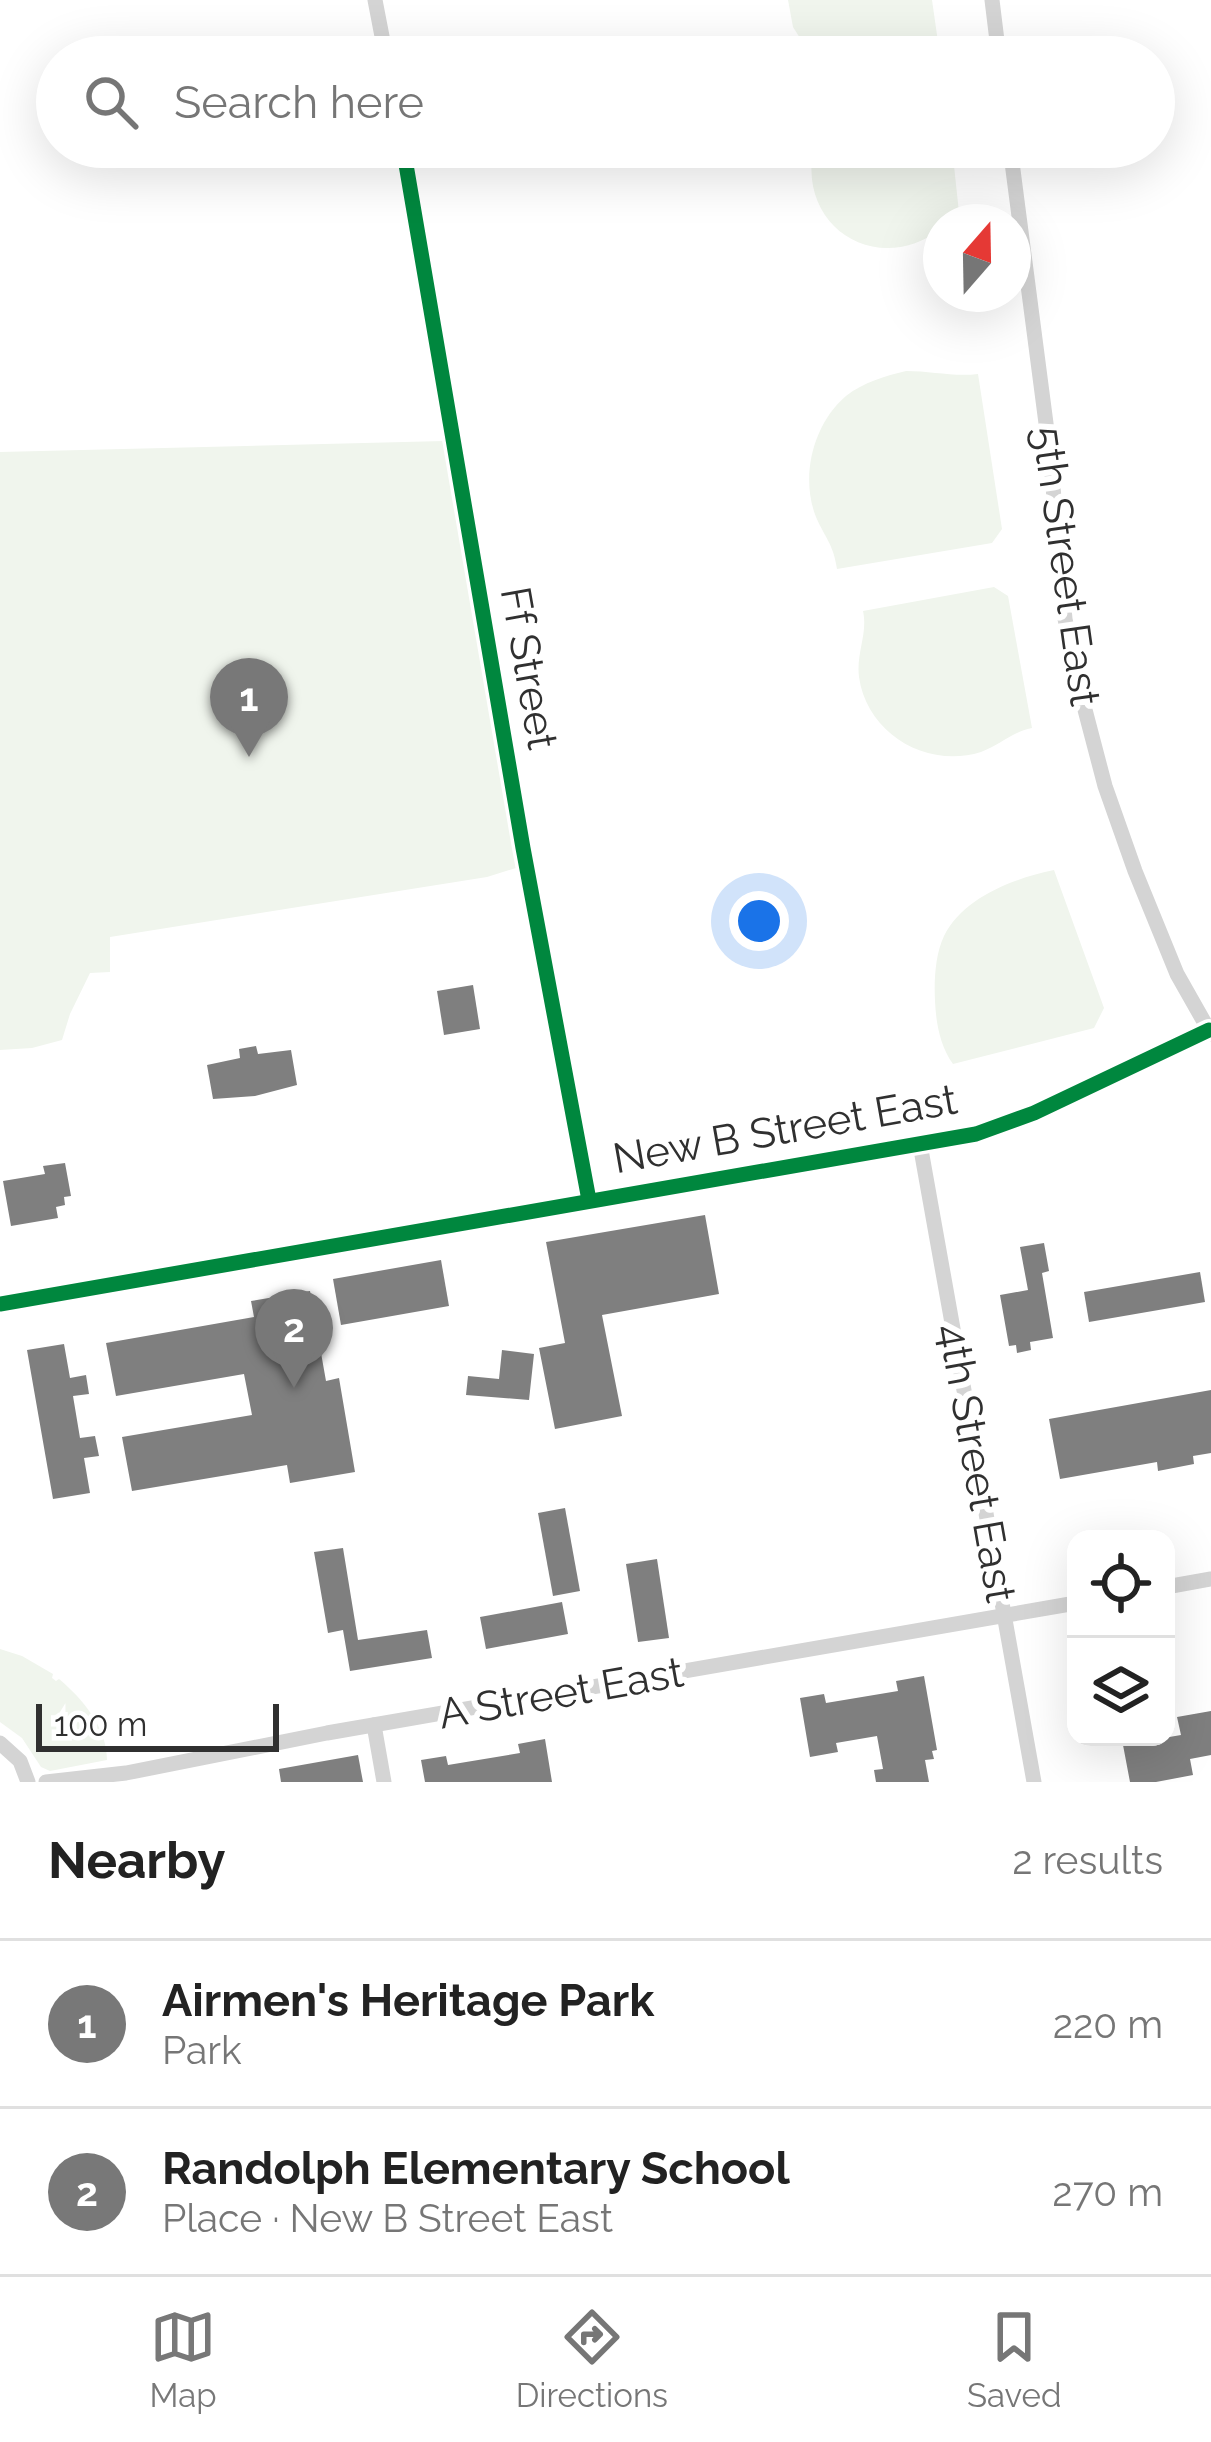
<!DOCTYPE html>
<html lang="en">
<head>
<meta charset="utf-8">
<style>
  :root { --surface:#fff; --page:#f6f6f6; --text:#222; --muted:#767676; --line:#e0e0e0; --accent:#787878 }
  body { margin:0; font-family:Raleway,sans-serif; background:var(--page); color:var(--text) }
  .controls { position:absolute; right:36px; bottom:36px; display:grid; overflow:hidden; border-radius:24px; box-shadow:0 12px 48px #0002 }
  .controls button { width:108px; height:108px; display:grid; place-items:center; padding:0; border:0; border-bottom:3px solid var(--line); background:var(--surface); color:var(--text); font:60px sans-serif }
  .compass { position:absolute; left:923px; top:204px; width:108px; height:108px; border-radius:50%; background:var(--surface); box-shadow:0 12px 48px #0002; rotate:20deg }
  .scale { position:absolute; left:36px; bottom:30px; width:243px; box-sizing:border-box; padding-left:12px; border:6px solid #303030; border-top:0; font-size:33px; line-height:42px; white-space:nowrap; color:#303030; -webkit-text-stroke:9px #fff; paint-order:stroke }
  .you { position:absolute; left:759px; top:921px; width:42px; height:42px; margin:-30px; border:9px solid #fff; border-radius:50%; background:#1a73e8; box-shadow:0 0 0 18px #1a73e833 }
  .badge { display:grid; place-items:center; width:78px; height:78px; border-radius:50%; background:var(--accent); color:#fff; font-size:39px; font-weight:700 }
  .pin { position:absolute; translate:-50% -99px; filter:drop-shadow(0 3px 6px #0008) }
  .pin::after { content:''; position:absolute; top:63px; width:42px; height:36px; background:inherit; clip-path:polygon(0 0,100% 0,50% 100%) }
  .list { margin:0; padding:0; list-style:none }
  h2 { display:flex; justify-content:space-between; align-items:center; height:156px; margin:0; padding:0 48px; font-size:51px }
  h2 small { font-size:39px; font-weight:400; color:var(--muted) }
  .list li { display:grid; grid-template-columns:78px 1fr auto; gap:36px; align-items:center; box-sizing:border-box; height:168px; padding:0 48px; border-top:3px solid var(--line) }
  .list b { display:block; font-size:45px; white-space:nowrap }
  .list p { margin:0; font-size:39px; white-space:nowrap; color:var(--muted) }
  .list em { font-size:39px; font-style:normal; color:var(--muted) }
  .icon { flex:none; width:66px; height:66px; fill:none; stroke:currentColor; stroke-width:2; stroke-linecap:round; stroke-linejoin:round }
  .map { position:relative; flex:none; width:1211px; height:1782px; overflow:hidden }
  .search { position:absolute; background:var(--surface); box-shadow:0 12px 48px #0002; left:36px; right:36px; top:36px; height:132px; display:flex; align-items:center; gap:30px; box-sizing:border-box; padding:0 42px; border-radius:66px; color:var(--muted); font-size:45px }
  .sheet { height:492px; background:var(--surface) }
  nav { display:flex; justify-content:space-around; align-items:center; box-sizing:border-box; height:168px; border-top:3px solid var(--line); background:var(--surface); font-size:33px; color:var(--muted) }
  nav a { display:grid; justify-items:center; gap:6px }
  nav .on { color:var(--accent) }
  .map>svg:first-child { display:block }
  .green { fill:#f0f5ed }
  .building { fill:#7f7f7f }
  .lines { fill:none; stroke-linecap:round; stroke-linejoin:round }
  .minor { stroke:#d4d4d4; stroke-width:15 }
  .cycleway-casing { stroke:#fff; stroke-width:22 }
  .cycleway { stroke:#00873e; stroke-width:15 }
  .labels { text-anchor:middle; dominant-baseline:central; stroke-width:12; stroke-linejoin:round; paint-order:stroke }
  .street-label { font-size:42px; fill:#303030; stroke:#fff }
</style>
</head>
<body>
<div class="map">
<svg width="1211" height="1782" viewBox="0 0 1211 1782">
  <rect width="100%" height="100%" fill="#fff"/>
  <!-- green -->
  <g class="green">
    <polygon points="788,0 932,0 938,42 928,55 914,57 812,57 793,27"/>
    <path d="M814,147H952L960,222H941V229C876,278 796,226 814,147Z"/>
    <path d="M906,371C931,371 954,377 978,374L1002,529L992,543L837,569C833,543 825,538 816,517C800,477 813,424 846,396C864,382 885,376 906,371Z"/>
    <polygon points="444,441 516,868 487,877 110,937 110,972 90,973 70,1014 62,1040 32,1048 0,1050 0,452"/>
    <path d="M994,587L1008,596L1032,728C1012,732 1000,745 981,752C927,769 867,734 859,677C856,653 868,634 863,611Z"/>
    <path d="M1054,870L1104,1008L1094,1028L953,1064C940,1046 936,1023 935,1001C934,981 935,955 944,936C963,897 1015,878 1054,870Z"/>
    <path d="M0,1649L22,1656L53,1674L52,1678L56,1681L59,1679C83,1699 107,1728 107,1760L50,1771L41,1767L22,1738L0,1722Z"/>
  </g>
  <!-- building -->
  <g class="building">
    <polygon points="473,985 480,1029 444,1035 437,991"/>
    <polygon points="256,1046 258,1054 291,1050 297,1085 255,1096 213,1099 207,1065 240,1058 239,1049"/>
    <polygon points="65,1163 71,1196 64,1197 65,1205 56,1207 58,1218 11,1226 3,1181 45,1174 43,1166"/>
    <polygon points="705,1215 719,1294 602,1315 622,1416 555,1429 539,1348 565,1343 546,1242"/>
    <polygon points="1044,1243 1049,1271 1042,1273 1053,1338 1030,1342 1031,1350 1017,1353 1016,1345 1009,1346 1000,1295 1028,1290 1020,1247"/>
    <polygon points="441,1260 449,1306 341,1325 333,1279"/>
    <polygon points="1200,1272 1205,1302 1089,1322 1084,1292"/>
    <polygon points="310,1291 326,1381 339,1378 355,1472 290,1483 287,1465 132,1491 122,1437 252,1415 244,1374 116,1396 106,1343 254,1317 251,1301"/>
    <polygon points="64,1344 70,1378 86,1375 89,1394 73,1396 80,1438 95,1436 99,1456 84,1458 90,1493 53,1499 27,1350"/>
    <polygon points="502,1350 534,1354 529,1400 466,1395 468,1376 499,1379"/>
    <polygon points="1211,1390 1211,1453 1193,1456 1194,1464 1158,1471 1157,1462 1060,1479 1049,1419"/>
    <polygon points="565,1508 580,1591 553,1596 538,1513"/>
    <polygon points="343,1548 358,1640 427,1630 432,1658 350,1671 343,1630 328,1633 314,1552"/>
    <polygon points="657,1559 669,1638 638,1642 626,1564"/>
    <polygon points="562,1602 568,1634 486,1649 480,1617"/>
    <polygon points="924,1676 937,1750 932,1751 934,1759 925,1760 929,1782 876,1782 874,1770 883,1769 877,1736 836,1743 838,1752 810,1757 800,1698 824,1694 826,1703 898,1691 896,1681"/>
    <polygon points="1211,1711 1211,1755 1190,1759 1193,1775 1156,1782 1130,1782 1123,1745 1181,1735 1177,1717"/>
    <polygon points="545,1739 552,1782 425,1782 421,1760 446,1756 448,1765 520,1753 518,1744"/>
    <polygon points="358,1755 363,1782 281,1782 279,1769"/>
  </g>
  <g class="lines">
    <!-- minor -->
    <g class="minor">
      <polyline points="375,0 386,57"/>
      <polyline points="992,0 999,57"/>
      <polyline points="403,147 523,848 589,1200"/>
      <polyline points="1010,147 1050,454 1065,619 1084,706 1105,786 1135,871 1177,974 1211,1034"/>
      <polyline points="920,1144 1034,1782"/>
      <polyline points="0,1304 976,1134 1034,1113 1209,1030"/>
      <polyline points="1166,1587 1211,1579"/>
      <polyline points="374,1725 384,1782"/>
      <polyline points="0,1743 20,1761 28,1782"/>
      <polyline points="46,1782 126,1773 327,1733 1076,1603"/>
    </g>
    <!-- cycleway casing -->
    <g class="cycleway-casing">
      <g id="cycleway">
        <polyline points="403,147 523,848 589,1200"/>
        <polyline points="0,1304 976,1134 1034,1113 1209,1030"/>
      </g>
    </g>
    <!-- cycleway -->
    <use href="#cycleway" class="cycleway"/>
  </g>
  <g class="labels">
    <!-- street labels -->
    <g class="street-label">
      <text transform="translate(1066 566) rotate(82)">5th Street East</text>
      <text transform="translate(529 668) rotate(80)">Ff Street</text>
      <text transform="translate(785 1129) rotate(-10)">New B Street East</text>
      <text transform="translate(977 1463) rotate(80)">4th Street East</text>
      <text transform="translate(561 1693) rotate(-10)">A Street East</text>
    </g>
  </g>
</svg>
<div class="controls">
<button><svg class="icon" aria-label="locate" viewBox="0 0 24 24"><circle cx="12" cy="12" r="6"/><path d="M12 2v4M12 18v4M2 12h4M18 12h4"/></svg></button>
<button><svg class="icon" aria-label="layers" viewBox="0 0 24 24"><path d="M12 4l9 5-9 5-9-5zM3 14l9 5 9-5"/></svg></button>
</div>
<svg class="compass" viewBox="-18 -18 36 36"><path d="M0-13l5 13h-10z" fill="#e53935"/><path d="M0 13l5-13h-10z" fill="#767676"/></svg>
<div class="scale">100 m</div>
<div class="you"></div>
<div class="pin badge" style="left:249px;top:757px">1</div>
<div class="pin badge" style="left:294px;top:1388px">2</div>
<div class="search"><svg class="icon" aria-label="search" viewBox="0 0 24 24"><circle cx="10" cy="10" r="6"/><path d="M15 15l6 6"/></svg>Search here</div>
</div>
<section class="sheet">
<h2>Nearby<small>2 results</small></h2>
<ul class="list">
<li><span class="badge">1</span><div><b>Airmen's Heritage Park</b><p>Park</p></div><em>220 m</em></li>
<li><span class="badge">2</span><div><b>Randolph Elementary School</b><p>Place · New B Street East</p></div><em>270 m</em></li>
</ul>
</section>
<nav>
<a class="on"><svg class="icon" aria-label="map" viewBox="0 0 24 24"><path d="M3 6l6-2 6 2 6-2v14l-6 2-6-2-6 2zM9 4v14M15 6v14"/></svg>Map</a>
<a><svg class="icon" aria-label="directions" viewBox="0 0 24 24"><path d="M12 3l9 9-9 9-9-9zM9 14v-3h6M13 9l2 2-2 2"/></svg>Directions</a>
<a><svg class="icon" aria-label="saved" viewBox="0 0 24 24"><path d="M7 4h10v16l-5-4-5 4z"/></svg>Saved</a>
</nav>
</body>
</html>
